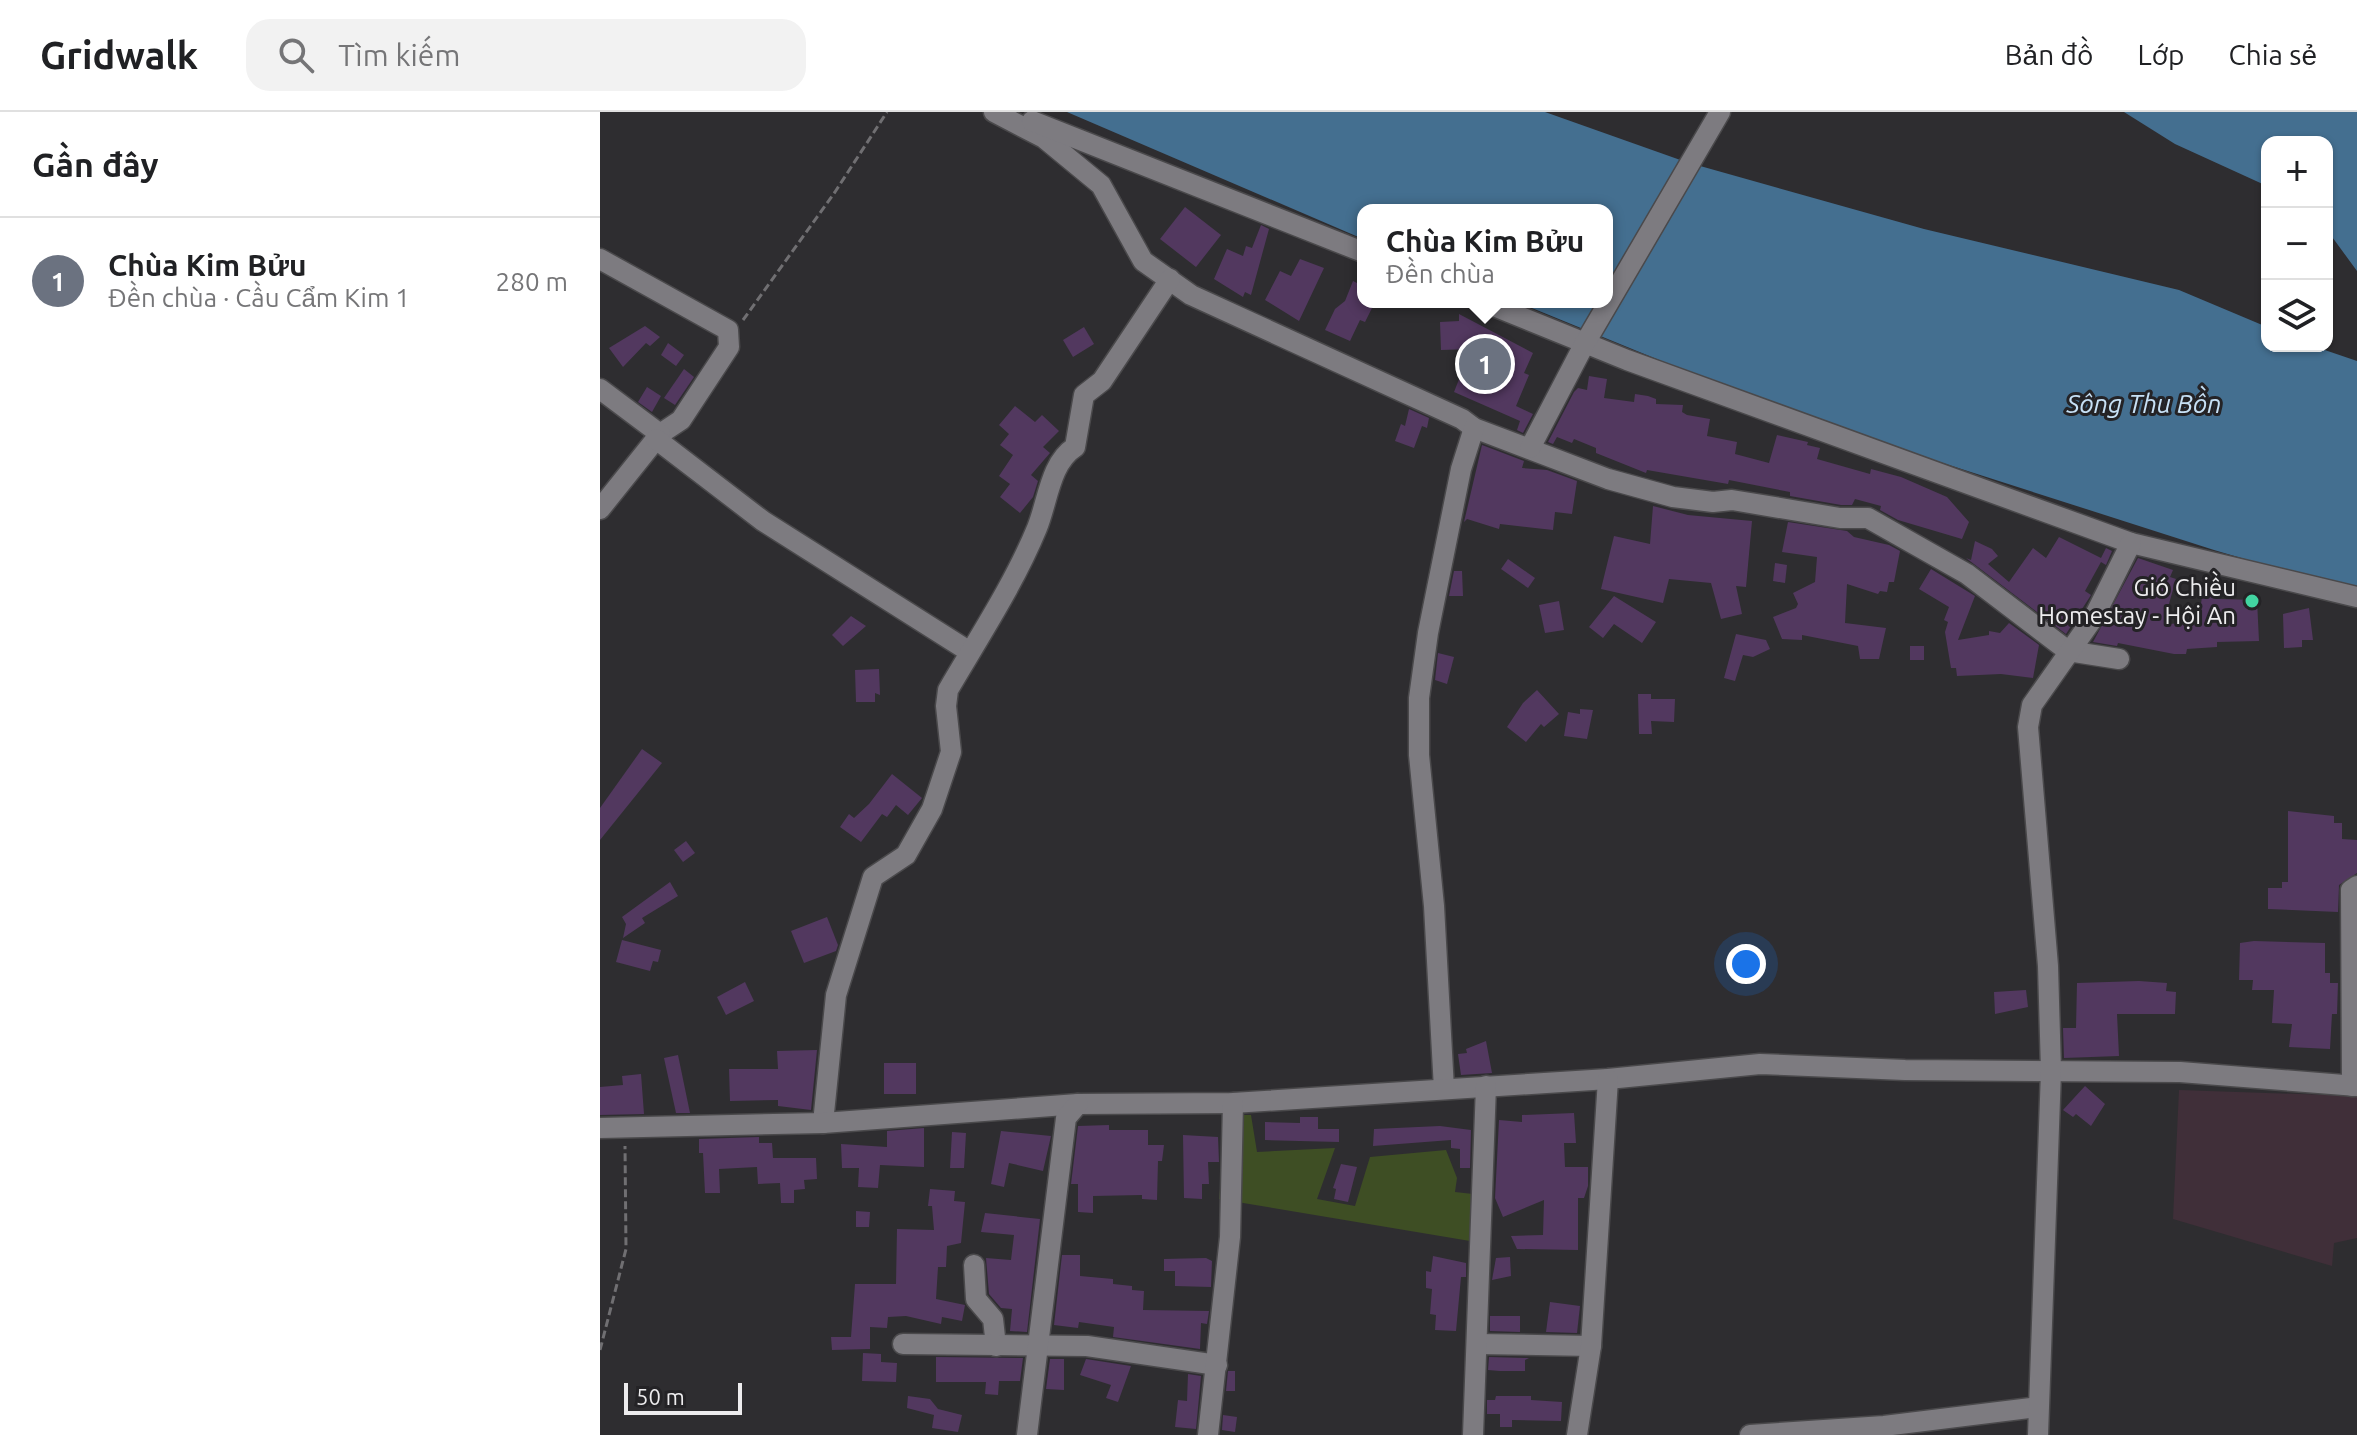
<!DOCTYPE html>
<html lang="vi">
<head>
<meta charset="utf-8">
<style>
  :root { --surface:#fff; --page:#f2f2f2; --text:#202124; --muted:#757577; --line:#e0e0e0; --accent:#2f725c }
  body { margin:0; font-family:Ubuntu,sans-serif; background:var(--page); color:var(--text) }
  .controls { position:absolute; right:24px; top:24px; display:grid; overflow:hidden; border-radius:16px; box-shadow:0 2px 6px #0004 }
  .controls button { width:72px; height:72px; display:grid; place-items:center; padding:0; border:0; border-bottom:2px solid var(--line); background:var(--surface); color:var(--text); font:40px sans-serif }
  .scale { position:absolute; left:24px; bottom:20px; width:118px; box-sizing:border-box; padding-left:8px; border:4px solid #edecee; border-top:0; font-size:22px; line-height:28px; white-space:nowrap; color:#edecee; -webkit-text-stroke:6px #242326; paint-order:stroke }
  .you { position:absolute; left:1146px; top:852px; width:28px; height:28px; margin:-20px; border:6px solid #fff; border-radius:50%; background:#1a73e8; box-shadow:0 0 0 12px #1a73e833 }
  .badge { display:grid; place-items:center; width:52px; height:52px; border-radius:50%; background:var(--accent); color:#fff; font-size:26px; font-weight:700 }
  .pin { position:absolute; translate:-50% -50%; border:4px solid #fff; box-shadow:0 2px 8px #0006 }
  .popup { position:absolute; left:757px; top:92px; width:256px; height:104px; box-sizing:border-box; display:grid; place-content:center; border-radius:16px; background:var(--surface); filter:drop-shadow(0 2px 6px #0005); font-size:26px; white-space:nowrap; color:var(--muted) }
  .popup b { font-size:30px; color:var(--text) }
  .popup::after { content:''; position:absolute; left:50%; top:100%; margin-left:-16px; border:16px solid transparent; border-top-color:var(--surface) }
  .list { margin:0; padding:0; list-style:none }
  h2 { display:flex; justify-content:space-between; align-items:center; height:104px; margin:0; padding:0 32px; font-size:34px }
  h2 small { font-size:26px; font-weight:400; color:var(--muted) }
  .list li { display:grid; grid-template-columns:52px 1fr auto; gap:24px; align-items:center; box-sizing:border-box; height:128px; padding:0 32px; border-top:2px solid var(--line) }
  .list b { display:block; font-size:30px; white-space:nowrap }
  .list p { margin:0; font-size:26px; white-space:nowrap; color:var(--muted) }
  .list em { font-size:26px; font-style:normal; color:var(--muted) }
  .icon { flex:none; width:44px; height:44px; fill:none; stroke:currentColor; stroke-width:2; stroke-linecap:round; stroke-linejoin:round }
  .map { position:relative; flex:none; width:1757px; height:1323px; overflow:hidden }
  header { display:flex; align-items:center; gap:48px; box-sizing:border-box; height:112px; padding:0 40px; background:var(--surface); border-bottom:2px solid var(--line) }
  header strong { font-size:38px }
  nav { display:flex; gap:44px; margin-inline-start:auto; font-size:28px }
  .search { width:560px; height:72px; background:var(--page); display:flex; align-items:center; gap:20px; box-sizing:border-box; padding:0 28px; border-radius:24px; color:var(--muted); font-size:30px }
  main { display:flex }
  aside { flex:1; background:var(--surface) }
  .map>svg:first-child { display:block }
  .industrial { fill:#402f39 }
  .green { fill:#3e4e24 }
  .water { fill:#446f90 }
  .building { fill:#52385f }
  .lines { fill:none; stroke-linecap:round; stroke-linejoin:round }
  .minor-casing { stroke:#4a494b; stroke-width:23 }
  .path { stroke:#706f72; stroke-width:3; stroke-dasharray:8 4; stroke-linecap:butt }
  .minor { stroke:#7d7b80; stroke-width:20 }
  .poi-dot { fill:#42d4a1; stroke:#242326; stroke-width:3 }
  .labels { text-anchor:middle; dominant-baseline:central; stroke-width:6; stroke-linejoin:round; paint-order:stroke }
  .poi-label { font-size:24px; fill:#edecee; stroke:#242326; text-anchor:end }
  .water-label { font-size:26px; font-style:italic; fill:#c7e1f6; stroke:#242326 }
</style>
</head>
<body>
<header>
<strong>Gridwalk</strong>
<div class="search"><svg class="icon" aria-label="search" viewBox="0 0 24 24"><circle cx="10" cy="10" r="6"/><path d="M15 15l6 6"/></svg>Tìm kiếm</div>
<nav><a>Bản đồ</a><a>Lớp</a><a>Chia sẻ</a></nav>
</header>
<main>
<aside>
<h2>Gần đây<small></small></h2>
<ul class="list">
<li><span class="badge" style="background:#6b7280">1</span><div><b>Chùa Kim Bửu</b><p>Đền chùa · Cầu Cẩm Kim 1</p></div><em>280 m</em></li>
</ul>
</aside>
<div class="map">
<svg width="1757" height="1323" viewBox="0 0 1757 1323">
  <rect width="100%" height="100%" fill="#2e2d30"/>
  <!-- industrial -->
  <polygon class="industrial" points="1579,978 1757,984 1757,1126 1734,1131 1732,1154 1573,1107"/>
  <!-- green -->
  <polygon class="green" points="627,1003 651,1003 657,1040 735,1036 717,1087 755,1094 770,1045 846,1038 857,1066 855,1080 882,1083 876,1130 619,1087"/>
  <!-- water -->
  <g class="water">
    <polygon points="467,0 945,0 1086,50 1324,117 1579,178 1667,215 1667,234 1713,234 1757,249 1757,480 1614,438 1196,304 917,190 1007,190 1007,98 763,98 763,127"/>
    <polygon points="1524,0 1757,0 1757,159 1727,118 1727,30 1667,30 1667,74 1575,32"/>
  </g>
  <!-- building -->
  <g class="building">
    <polygon points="585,95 621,123 596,155 560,127"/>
    <polygon points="661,113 669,117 651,183 645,180 643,185 614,167 627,137 643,144 646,134 652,136"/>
    <polygon points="700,147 724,156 699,209 665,188 680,159 691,164"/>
    <polygon points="753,169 763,174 763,191 772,196 765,210 760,208 750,229 725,218 735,197 745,189"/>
    <polygon points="859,202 933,241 924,261 929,263 916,294 933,302 923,321 917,318 920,309 854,280 871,237 841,238 840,210 859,209"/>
    <polygon points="45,214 60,225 50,234 46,231 23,255 9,236"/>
    <polygon points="484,215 494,232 473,245 463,228"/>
    <polygon points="68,231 84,243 76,254 61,243"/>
    <polygon points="84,257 94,265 75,293 64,286"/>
    <polygon points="989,264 1007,267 1004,286 1034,290 1035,282 1048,284 1056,287 1056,292 1083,293 1082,300 1087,303 1110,307 1107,324 1137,330 1135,342 1169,351 1177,323 1208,330 1207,333 1220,336 1217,347 1270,362 1271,357 1301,365 1347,385 1369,410 1362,427 1298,408 1280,398 1281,394 1255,387 1252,393 1241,393 1190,384 1190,380 1129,368 1128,372 1047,358 1046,361 996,341 996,336 974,327 972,331 957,325 953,332 948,330 974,280 978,276 987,278"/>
    <polygon points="47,275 61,284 52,300 38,290"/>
    <polygon points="415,294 435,310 442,303 459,319 443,335 450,341 431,363 438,369 433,385 420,401 400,385 410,372 399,364 413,343 400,333 409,322 399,313"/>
    <polygon points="809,297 829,306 827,316 822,314 814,336 795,329 801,312 805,314"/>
    <polygon points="882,333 924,349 922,356 947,358 977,369 972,402 955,400 953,418 900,412 899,417 867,407 864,410"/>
    <polygon points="1053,394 1088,403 1152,409 1146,475 1136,474 1142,502 1121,507 1111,471 1069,467 1063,491 1001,477 1014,424 1050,432"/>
    <polygon points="1188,410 1247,419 1254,425 1289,433 1300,439 1294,470 1289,470 1287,480 1280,479 1278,482 1247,472 1245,511 1286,516 1279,547 1260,547 1258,534 1202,523 1202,528 1182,527 1173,505 1196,496 1198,492 1193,481 1215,470 1217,445 1182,440"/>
    <polygon points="1459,425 1501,446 1506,436 1512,439 1506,453 1501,450 1485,479 1491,483 1466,522 1366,446 1371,448 1375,429 1392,437 1398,444 1388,452 1409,470 1433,436 1446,446"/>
    <polygon points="1538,446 1573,458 1570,465 1576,467 1565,506 1570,506 1569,512 1598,510 1603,479 1620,481 1619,487 1657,488 1659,529 1617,530 1617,535 1587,537 1586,542 1574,542 1518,531 1517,534 1493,530"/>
    <polygon points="908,447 935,466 928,476 901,457"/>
    <polygon points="1175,451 1187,453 1185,471 1173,469"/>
    <polygon points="1331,457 1375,484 1358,528 1389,523 1389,519 1400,521 1409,511 1439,533 1433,566 1401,562 1357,564 1356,556 1351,556 1345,520 1348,510 1344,508 1349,495 1319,477"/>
    <polygon points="854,459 862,459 863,484 849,484"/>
    <polygon points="1014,484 1056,510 1042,531 1014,512 1003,526 989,515"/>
    <polygon points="959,489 964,518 945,521 939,493"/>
    <polygon points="1709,496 1713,528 1702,528 1702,535 1684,536 1683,502"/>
    <polygon points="251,504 266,514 243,534 232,523"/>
    <polygon points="1136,522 1166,528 1170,537 1153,545 1143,543 1135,569 1124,566"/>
    <rect x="1310" y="534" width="14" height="14"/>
    <polygon points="838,541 854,545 847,572 835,568"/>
    <polygon points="279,557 280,583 275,581 275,590 256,590 255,558"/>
    <polygon points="937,578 959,602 944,615 941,612 926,630 907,615 923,591"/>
    <polygon points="1038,582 1051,582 1051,587 1075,587 1074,610 1051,609 1052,622 1039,622"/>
    <polygon points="980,597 993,598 987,627 964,624 968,600 980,602"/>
    <polygon points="42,637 62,651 0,728 0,696"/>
    <polygon points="292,662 322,686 308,703 296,693 287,705 282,702 261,730 240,715 249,702 254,706 269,692"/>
    <polygon points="1688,699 1734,704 1734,711 1742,711 1742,727 1757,728 1757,761 1739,773 1738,800 1668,797 1668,776 1682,776 1682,770 1688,770"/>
    <polygon points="86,729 95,741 83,750 74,738"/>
    <polygon points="70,770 78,784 42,806 45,811 23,826 26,812 22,805"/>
    <polygon points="227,805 238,833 236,839 204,851 191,819"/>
    <polygon points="22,828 61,838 58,850 53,849 50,859 16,850"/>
    <polygon points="1654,829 1725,831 1725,861 1730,861 1730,871 1738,871 1737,902 1732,902 1730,937 1689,935 1692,912 1672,911 1674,878 1652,878 1653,868 1639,868 1640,831"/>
    <polygon points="1539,869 1567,871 1566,879 1576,880 1575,902 1517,902 1519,944 1464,946 1463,916 1476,916 1477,871"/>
    <polygon points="145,870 154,889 126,903 117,885"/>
    <polygon points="1426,878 1428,895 1395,902 1394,880"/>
    <polygon points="886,929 892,961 861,963 858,942 867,941 866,937"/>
    <polygon points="217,938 211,998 178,994 178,988 130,989 129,957 178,957 177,939"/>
    <polygon points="78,943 90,1001 76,1001 64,946"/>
    <rect x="284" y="951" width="32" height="31"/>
    <polygon points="41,962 44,1002 0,1003 0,975 23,973 22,964"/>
    <polygon points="1485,974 1505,992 1491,1014 1476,1002 1473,1005 1463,998"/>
    <polygon points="974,1001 976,1031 964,1031 965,1055 988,1055 988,1074 984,1086 978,1086 978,1138 917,1137 911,1124 943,1123 944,1088 903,1105 895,1086 899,1008 922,1010 922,1003"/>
    <polygon points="700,1005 718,1005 718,1017 739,1017 739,1030 665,1028 665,1010 700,1011"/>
    <polygon points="509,1013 509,1018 548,1018 548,1033 564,1033 562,1049 558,1049 557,1088 542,1087 542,1083 493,1084 493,1101 478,1100 478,1072 471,1072 478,1014"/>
    <polygon points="840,1014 871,1018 870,1056 860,1056 860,1037 851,1036 851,1028 773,1034 774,1017"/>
    <polygon points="324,1016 324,1055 280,1053 278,1076 258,1075 259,1056 242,1056 241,1032 287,1035 287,1019"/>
    <polygon points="401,1019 451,1024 443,1059 409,1051 404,1075 391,1072"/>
    <polygon points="352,1020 366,1021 364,1056 350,1056"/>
    <polygon points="583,1023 618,1025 619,1050 608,1050 609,1072 602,1072 602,1087 584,1086"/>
    <polygon points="159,1025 159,1031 172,1031 173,1046 216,1046 217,1067 204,1068 205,1077 194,1078 194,1091 181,1091 180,1071 158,1072 157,1055 119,1057 120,1081 105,1081 103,1041 99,1041 99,1027"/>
    <polygon points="741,1052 757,1055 748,1090 734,1087 736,1077 733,1076"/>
    <polygon points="330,1077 355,1079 354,1089 365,1090 361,1131 347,1134 346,1155 338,1155 336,1187 365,1193 362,1209 342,1205 341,1212 306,1204 288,1205 287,1216 270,1215 270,1237 232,1238 231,1225 251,1225 255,1172 296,1172 297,1117 334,1118 332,1094 328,1094"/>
    <polygon points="256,1099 270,1100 269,1115 256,1115"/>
    <polygon points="385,1101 440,1107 427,1220 410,1219 412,1197 401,1196 389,1182 386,1146 411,1148 414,1123 381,1120"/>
    <polygon points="462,1143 480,1143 480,1164 513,1167 513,1172 532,1174 532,1178 544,1179 543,1198 609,1199 607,1212 601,1211 600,1237 513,1225 514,1215 479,1210 478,1216 454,1213"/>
    <polygon points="833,1144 866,1151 866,1165 861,1165 856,1219 835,1218 836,1203 830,1202 832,1177 826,1176 826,1159 831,1160"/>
    <polygon points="910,1145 911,1164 892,1168 896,1146"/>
    <polygon points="606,1146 612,1149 611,1175 575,1174 575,1159 564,1159 564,1147"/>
    <polygon points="950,1190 980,1194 977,1221 946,1220"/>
    <polygon points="890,1204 920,1204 920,1220 890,1219"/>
    <polygon points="263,1241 281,1242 281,1250 297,1251 296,1270 262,1269"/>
    <polygon points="336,1245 423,1246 420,1269 399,1269 398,1283 385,1282 386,1270 336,1270"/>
    <polygon points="889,1245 929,1246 925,1248 925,1259 900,1259 888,1258"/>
    <polygon points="450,1247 464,1247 464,1278 446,1277"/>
    <polygon points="486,1247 531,1254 518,1290 506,1286 511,1273 480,1263"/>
    <polygon points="628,1259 635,1259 635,1279 626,1279"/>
    <polygon points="588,1262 601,1264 596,1317 575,1315 578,1288 587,1289"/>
    <polygon points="308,1284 330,1287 338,1297 362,1303 358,1320 332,1316 334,1303 307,1296"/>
    <polygon points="896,1284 931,1284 931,1288 962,1290 961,1309 912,1308 912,1315 900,1315 900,1302 887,1302 887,1288 895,1288"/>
    <polygon points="623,1303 637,1305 635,1320 622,1318"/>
  </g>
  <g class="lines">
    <!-- minor casing -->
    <g class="minor-casing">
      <g id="minor">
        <polyline points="394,0 444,26 501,73 543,149 591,183 862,307 874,316 1008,367 1073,385 1113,390 1132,388 1240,406 1268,406 1367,462 1468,539 1519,547"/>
        <polyline points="432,9 763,140"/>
        <polyline points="0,147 128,218 129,235 81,308 60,322 0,397"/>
        <polyline points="884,190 1027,248 1531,431 1757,485"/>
        <polyline points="0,277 60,322"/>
        <polyline points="56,327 163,409 370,540"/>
        <polyline points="930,336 985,231 1120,0"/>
        <polyline points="1752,974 1751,778 1757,774"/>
        <polyline points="844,977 834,794 819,643 819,586 828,521 861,357 874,316"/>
        <path d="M223,1011L236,883L273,765L306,743L332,697L351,640L346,594L348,578C379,525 414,472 437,416C448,389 450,351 475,335L484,283L502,269L570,167"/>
        <polyline points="0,1016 223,1011 478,992 633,991 1008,967 1160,952 1305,958 1580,960 1757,974"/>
        <polyline points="374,1153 376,1187 393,1207 396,1234"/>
        <polyline points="303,1232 487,1234 617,1253"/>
        <polyline points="877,1232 991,1234"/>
        <polyline points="427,1323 466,1006 478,992"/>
        <polyline points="608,1323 630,1125 633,991"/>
        <polyline points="873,1323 886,974"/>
        <polyline points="977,1323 991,1234 1008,967"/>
        <polyline points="1150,1323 1284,1314 1438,1295"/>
        <polyline points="1438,1323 1451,959 1448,854 1428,615 1432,593 1494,505 1531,431"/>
      </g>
    </g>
    <!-- path -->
    <g class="path">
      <polyline points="143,208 235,80 287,0"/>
      <polyline points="0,1238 26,1137 25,1034"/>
    </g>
    <!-- minor -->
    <use href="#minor" class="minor"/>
  </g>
  <!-- markers -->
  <circle class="poi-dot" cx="1652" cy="489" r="8"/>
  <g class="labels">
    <!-- poi labels -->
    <g class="poi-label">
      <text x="1636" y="475">Gió Chiều<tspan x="1636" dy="28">Homestay - Hội An</tspan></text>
    </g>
    <!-- water labels -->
    <g class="water-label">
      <text x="1544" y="291">Sông Thu Bồn</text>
    </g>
  </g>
</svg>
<div class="controls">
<button>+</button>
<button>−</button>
<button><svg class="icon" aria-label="layers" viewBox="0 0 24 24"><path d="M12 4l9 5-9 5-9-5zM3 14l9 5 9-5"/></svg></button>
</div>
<div class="scale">50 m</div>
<div class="you"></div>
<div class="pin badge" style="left:885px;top:252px;background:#6b7280">1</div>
<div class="popup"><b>Chùa Kim Bửu</b>Đền chùa</div>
</div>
</main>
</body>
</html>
